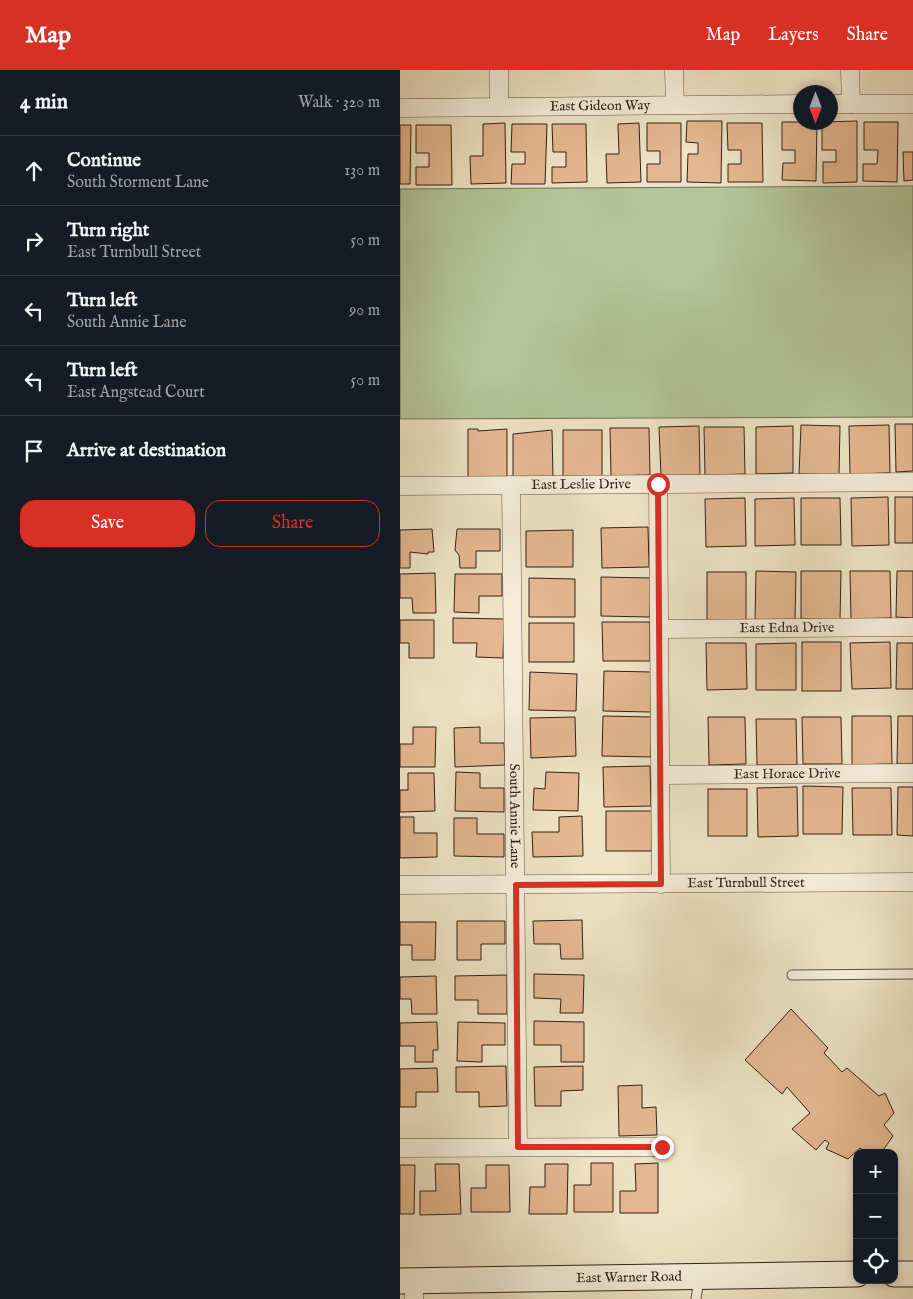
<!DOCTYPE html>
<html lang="en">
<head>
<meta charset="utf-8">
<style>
  :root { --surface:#171b24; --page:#242831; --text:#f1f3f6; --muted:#9ea1a6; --line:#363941; --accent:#d93025 }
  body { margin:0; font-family:"IM FELL English",serif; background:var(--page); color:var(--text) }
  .controls { position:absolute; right:15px; bottom:15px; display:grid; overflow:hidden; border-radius:10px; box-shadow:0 2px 8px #0003 }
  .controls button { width:45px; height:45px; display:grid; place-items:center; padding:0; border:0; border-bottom:1px solid var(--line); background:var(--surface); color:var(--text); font:25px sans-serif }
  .compass { position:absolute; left:393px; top:15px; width:45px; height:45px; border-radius:50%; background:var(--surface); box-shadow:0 2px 8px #0003; rotate:180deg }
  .stop { position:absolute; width:15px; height:15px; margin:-11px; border:4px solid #d93025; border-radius:50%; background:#fff }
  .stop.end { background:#d93025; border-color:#fff; box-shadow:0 1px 5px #0008 }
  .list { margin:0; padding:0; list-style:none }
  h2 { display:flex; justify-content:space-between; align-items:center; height:65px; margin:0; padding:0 20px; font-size:21px }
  h2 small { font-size:16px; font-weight:400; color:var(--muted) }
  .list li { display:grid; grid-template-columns:32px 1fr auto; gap:15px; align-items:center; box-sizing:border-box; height:70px; padding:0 20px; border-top:1px solid var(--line) }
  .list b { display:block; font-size:19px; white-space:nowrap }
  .list p { margin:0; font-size:16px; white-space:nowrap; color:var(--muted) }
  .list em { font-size:16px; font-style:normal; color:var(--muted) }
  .actions { display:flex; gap:10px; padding:15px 20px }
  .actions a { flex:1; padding:11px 0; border:1px solid var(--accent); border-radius:15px; text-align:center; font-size:18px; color:var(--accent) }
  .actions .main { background:var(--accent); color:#fff }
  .icon { flex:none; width:28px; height:28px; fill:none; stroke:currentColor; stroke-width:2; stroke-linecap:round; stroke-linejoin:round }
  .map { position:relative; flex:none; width:513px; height:1229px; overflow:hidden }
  header { display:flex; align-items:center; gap:30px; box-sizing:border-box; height:70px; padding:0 25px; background:var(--accent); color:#fff }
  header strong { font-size:24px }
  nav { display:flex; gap:28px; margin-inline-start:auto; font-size:18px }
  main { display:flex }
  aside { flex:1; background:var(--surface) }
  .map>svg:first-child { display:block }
  .green { fill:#b3c599; stroke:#737259 }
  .building { fill:#e4b790; stroke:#332019 }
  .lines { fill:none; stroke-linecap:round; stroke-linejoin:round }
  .service-casing { stroke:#625144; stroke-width:11 }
  .minor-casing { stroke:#625144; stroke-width:19 }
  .secondary-casing { stroke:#332019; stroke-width:27 }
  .service { stroke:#f4edd9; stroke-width:9 }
  .minor { stroke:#f4edd9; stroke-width:18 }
  .secondary { stroke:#f4edd9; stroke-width:25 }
  .route { stroke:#d93025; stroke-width:6 }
  .labels { text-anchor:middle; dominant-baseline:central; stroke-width:4; stroke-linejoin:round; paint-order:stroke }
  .street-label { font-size:14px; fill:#332019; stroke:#f4edd9 }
</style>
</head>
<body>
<header>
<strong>Map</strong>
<nav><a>Map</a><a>Layers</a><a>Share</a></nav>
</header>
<main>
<aside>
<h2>4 min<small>Walk · 320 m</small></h2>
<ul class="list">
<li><svg class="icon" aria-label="ahead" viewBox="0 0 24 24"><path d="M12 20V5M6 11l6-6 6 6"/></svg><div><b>Continue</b><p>South Storment Lane</p></div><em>130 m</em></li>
<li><svg class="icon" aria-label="right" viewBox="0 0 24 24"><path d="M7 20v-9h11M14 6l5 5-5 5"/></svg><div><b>Turn right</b><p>East Turnbull Street</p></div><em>50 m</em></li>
<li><svg class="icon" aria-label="left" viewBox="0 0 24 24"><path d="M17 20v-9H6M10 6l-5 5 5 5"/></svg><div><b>Turn left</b><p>South Annie Lane</p></div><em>90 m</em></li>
<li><svg class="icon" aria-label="left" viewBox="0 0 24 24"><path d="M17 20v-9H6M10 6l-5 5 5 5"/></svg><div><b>Turn left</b><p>East Angstead Court</p></div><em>50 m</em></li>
<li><svg class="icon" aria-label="arrive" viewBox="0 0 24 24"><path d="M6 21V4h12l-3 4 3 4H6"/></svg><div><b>Arrive at destination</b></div></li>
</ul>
<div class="actions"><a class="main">Save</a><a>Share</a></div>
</aside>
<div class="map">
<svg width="513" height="1229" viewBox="0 0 513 1229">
  <rect width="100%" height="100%" fill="#eee3c4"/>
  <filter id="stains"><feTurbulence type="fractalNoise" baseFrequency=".004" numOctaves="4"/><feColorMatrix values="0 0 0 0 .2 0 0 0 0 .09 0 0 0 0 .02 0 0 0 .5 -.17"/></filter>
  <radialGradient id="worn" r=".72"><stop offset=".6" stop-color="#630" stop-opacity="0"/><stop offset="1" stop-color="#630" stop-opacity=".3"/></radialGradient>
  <!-- green -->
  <polygon class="green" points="513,116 513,347 0,349 0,119"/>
  <!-- building -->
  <g class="building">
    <polygon points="287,51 322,51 321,113 287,112 288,84 298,84 298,73 286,72"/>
    <polygon points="457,51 457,112 423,113 423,92 436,92 436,80 422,80 422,52"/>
    <polygon points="382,52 417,52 416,111 382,110 383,93 395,93 395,80 382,80"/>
    <polygon points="464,52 498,52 497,112 463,111 463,94 477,94 478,80 464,80"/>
    <polygon points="105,53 106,113 71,114 70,86 83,86 83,54"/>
    <polygon points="239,53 241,112 207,113 206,84 219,84 218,54"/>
    <polygon points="247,53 281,53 281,112 247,112 247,94 260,94 260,81 247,81"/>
    <polygon points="327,53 362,53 363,112 328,112 328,94 341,94 341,80 328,80"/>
    <polygon points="112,54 147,54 145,114 111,114 112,94 125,94 125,82 111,82"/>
    <polygon points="152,54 186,54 187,112 152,113 152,97 166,97 166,82 153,82"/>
    <polygon points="0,55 11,55 10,114 0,114"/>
    <polygon points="16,55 51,55 52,115 16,115 16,97 29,97 29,83 16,83"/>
    <polygon points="503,82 513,82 513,110 504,111"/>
    <polygon points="495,354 513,354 513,401 496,402"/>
    <polygon points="401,355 440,356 439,405 399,404"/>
    <polygon points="489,355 490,403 450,404 449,356"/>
    <polygon points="299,356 300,405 261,406 259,357"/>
    <polygon points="393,356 393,403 356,404 356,357"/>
    <polygon points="304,357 344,357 345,404 305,405"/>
    <polygon points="210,358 249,358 250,405 211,406"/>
    <polygon points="68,359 78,359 78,361 107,359 107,409 68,408"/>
    <polygon points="152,360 153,407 113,409 113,364"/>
    <rect x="163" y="360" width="39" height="47"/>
    <polygon points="488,427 489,475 452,476 451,428"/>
    <rect x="495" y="427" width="18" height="46"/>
    <polygon points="345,428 346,476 306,477 305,429"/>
    <polygon points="394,428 395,475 355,476 355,429"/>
    <polygon points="401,428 440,428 441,475 401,475"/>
    <polygon points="248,457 249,497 202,498 201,458"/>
    <polygon points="32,459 34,482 28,482 28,484 10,482 10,498 0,498 0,460"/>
    <polygon points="57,459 100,459 100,481 76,481 76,498 60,498 59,485 55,480"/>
    <polygon points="173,460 173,497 126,497 126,461"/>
    <polygon points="356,501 396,502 395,550 355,550"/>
    <polygon points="401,501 441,501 440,550 401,549"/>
    <polygon points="450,501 490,501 491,548 451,549"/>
    <polygon points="497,501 513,501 513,548 496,547"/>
    <rect x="307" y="502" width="39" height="48"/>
    <polygon points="35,503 36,543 13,543 12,528 0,528 0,504"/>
    <polygon points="55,504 102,504 102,526 79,526 79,543 54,542"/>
    <polygon points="201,507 251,508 250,547 201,546"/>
    <polygon points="129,508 175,509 175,547 129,547"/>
    <polygon points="53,548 104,549 103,588 76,587 77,573 53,573"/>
    <polygon points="0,550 34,550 34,588 9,588 9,573 0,573"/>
    <polygon points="202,552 250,552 250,591 203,591"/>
    <rect x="129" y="553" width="45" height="39"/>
    <rect x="402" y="572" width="39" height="49"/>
    <polygon points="490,572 491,618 452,619 450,573"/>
    <polygon points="306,573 346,573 347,619 307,620"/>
    <polygon points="396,573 396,620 356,620 356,574"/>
    <polygon points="497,573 513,573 513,619 496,619"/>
    <polygon points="204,601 251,602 251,642 203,641"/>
    <polygon points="130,602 177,604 176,641 129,640"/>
    <polygon points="203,646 252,647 251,687 202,686"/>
    <polygon points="452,646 491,646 492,694 452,695"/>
    <polygon points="498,646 513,646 513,694 497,694"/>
    <polygon points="175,647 176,686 131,688 130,648"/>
    <polygon points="308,647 345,647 346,694 309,695"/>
    <polygon points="402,647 441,647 442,694 403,694"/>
    <polygon points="356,649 396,649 397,695 357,695"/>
    <polygon points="13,657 36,657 35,697 0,697 0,674 13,674"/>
    <polygon points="80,657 80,673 104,673 105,695 55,697 54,658"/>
    <polygon points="250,696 251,736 204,737 203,697"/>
    <polygon points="56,702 80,703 80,718 104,718 104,742 55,741"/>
    <polygon points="146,702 179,703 178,741 133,740 134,718 145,719"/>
    <polygon points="8,703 34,703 35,741 0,742 0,720 8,720"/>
    <polygon points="403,716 443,717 442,764 403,764"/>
    <polygon points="397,717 398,766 358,767 357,718"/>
    <polygon points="498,717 513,717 513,766 497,765"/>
    <polygon points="452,718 491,718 492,765 453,765"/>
    <rect x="308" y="719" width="39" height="47"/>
    <rect x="206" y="741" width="46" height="40"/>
    <polygon points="182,746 183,786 133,787 132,762 159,762 159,747"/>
    <polygon points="0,747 14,747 14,763 37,763 37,787 0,788"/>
    <polygon points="54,748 77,748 77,764 104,764 104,787 54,786"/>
    <polygon points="182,850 183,889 161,889 160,874 134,874 133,851"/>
    <polygon points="57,851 105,851 105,874 81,874 81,890 57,890"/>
    <polygon points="0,852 36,852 35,890 12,890 12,875 0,875"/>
    <polygon points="134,904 184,905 183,943 160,943 161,929 134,928"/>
    <polygon points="107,905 107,944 78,944 78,930 55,930 55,906"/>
    <polygon points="36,906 37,944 12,944 11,929 0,929 0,907"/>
    <polygon points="391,939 428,978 424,983 442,1002 447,998 479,1026 485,1023 494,1043 484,1055 493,1066 481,1083 467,1083 460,1078 448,1089 426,1079 429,1073 425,1070 416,1080 392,1059 410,1043 387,1017 382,1024 345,990"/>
    <polygon points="134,951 184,952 184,992 161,992 161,975 134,975"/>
    <polygon points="37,952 38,980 33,980 33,992 15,992 15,976 0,976 0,953"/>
    <polygon points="58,952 105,953 105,975 82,975 82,992 57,991"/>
    <polygon points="106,996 107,1036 79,1037 79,1022 56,1022 56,997"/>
    <polygon points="183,996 183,1020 161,1021 161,1036 135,1036 134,997"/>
    <polygon points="37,998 38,1022 16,1022 16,1037 0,1037 0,999"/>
    <polygon points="242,1015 242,1038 256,1037 257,1065 219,1066 218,1016"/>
    <polygon points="191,1093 213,1093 213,1142 174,1142 174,1115 191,1115"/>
    <polygon points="258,1093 258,1143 220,1143 220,1121 236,1121 235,1094"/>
    <polygon points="35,1094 59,1094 61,1144 20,1145 20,1121 36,1121"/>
    <polygon points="145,1094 168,1094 167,1144 129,1144 130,1117 145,1117"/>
    <polygon points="0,1095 15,1095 14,1144 0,1144"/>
    <polygon points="86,1095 109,1095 110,1142 71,1142 71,1118 86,1118"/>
  </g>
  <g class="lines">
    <!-- service casing -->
    <g class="service-casing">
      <g id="service">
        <polyline points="392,905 513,904"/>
        <polyline points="296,1229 299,1209"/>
      </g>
    </g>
    <!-- minor casing -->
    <g class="minor-casing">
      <g id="minor">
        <polyline points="99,0 99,37"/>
        <polyline points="274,0 275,35"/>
        <polyline points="450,0 451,34"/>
        <polyline points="430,34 513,34"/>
        <path id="s1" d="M0,38L400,34"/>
        <polyline points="258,414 261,814"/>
        <path id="s2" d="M111,415L118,1077"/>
        <path id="s3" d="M0,416L513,412"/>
        <path id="s4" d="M259,559L513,557"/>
        <path id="s5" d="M261,705L513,703"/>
        <path id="s6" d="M0,815L513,812"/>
        <polyline points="0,1078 262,1077"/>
        <polyline points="14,1211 14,1229"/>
      </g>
    </g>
    <!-- secondary casing -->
    <g class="secondary-casing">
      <g id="secondary">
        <polyline points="494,1204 513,1204"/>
        <path id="s7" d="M0,1211L457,1204"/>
      </g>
    </g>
    <!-- service -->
    <use href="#service" class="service"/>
    <!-- minor -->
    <use href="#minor" class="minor"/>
    <!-- secondary -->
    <use href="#secondary" class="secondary"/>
  </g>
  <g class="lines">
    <!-- route -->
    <polyline class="route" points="258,414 261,814 116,815 118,1077 262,1077"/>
  </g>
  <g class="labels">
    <!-- street labels -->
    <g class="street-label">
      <text stroke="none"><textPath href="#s1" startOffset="200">East Gideon Way</textPath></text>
      <text stroke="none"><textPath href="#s3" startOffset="181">East Leslie Drive</textPath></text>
      <text stroke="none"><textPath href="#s4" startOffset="128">East Edna Drive</textPath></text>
      <text stroke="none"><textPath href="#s5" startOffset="126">East Horace Drive</textPath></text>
      <text stroke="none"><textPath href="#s2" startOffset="331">South Annie Lane</textPath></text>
      <text stroke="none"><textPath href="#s6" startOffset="346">East Turnbull Street</textPath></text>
      <text stroke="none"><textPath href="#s7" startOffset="229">East Warner Road</textPath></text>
    </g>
  </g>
  <rect width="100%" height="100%" filter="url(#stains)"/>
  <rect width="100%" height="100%" fill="url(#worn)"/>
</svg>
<div class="controls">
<button>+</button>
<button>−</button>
<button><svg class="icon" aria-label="locate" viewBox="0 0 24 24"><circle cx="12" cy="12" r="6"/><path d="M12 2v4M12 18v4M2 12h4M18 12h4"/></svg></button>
</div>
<svg class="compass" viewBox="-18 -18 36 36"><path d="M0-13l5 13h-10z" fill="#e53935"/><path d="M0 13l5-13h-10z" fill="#9ea1a6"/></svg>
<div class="stop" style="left:258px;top:414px"></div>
<div class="stop end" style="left:262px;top:1077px"></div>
</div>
</main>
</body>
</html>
